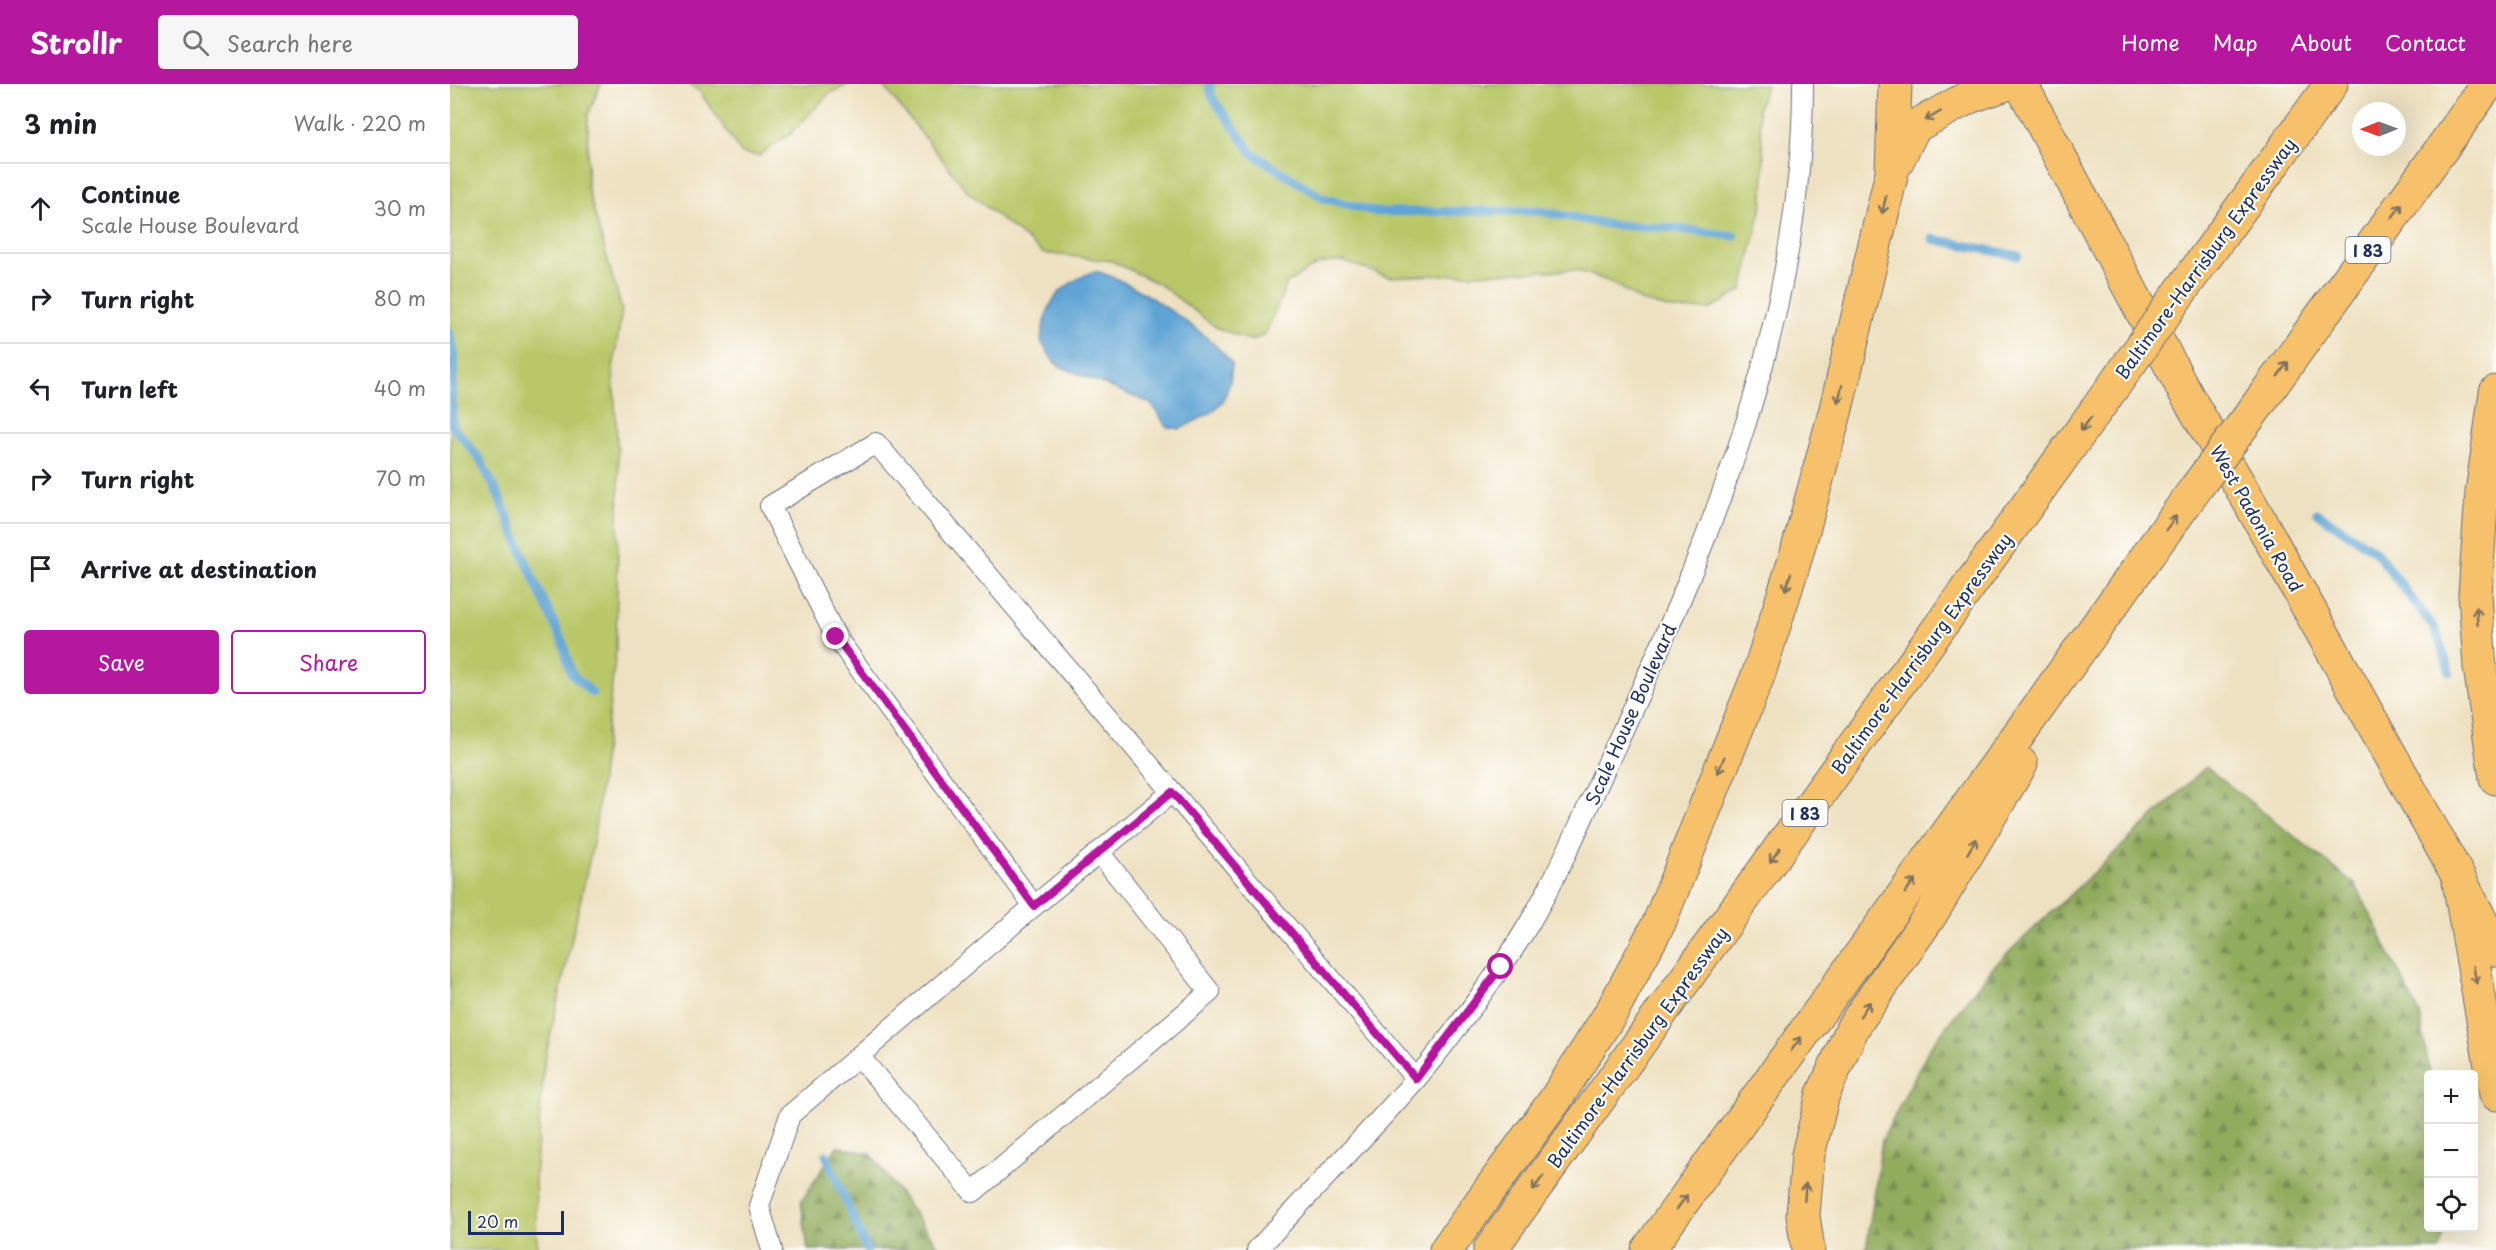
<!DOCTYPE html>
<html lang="en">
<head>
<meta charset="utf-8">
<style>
  :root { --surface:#fff; --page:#f6f6f6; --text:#202124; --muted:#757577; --line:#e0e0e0; --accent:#b5179e }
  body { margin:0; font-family:"Playpen Sans",sans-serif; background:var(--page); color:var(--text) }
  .controls { position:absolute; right:18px; bottom:18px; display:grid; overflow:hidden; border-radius:6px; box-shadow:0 6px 24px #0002 }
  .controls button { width:54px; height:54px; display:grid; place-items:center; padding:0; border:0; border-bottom:2px solid var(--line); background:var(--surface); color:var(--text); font:30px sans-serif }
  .compass { position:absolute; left:1902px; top:18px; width:54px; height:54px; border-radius:50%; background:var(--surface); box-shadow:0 6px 24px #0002; rotate:269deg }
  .scale { position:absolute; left:18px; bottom:15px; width:96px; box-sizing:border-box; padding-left:6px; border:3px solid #1b2f5e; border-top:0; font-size:16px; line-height:21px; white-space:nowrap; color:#1b2f5e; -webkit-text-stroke:4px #fdfcf7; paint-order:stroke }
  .stop { position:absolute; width:18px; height:18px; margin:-14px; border:4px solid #b5179e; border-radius:50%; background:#fff }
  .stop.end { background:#b5179e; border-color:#fff; box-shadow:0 2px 6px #0008 }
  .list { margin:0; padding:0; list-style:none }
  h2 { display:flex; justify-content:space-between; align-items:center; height:78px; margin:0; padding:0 24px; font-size:26px }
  h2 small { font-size:20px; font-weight:400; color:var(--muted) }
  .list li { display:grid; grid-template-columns:39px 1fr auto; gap:18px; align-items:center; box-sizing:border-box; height:90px; padding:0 24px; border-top:2px solid var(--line) }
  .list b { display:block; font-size:22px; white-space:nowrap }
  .list p { margin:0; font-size:20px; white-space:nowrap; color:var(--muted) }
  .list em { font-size:20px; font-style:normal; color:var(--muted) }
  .actions { display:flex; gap:12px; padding:18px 24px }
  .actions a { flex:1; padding:14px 0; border:2px solid var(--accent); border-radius:6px; text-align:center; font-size:21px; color:var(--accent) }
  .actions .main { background:var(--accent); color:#fff }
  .icon { flex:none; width:33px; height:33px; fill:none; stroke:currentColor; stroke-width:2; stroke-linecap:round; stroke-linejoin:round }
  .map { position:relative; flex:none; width:2046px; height:1166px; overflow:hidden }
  header { display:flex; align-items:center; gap:36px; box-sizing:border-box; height:84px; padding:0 30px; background:var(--accent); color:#fff }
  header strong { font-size:28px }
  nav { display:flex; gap:33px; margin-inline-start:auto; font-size:21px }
  .search { width:420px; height:54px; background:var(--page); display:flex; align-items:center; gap:15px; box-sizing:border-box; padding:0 21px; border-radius:6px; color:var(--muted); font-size:22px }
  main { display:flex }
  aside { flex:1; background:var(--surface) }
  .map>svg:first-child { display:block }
  .green { fill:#b9c769; stroke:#6a7b64; stroke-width:1.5 }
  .forest { fill:url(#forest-firs); stroke:#566e5e; stroke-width:1.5 }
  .water { fill:#5fa4d4; stroke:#3d6a99; stroke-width:1.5 }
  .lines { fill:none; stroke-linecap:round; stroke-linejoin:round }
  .stream { stroke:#5fa4d4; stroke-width:9 }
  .service-casing { stroke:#656d81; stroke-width:22 }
  .primary-casing { stroke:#656d81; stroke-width:35 }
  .motorway-casing { stroke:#656d81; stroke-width:35 }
  .service { stroke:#fff; stroke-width:20 }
  .primary { stroke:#f6c16b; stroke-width:33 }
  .motorway { stroke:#f6c16b; stroke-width:33 }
  .motorway-bridge-casing { stroke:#656d81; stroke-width:35; stroke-linecap:butt }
  .motorway-bridge { stroke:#f6c16b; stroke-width:33 }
  .oneway { stroke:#7e7164 }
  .route { stroke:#b5179e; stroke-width:8 }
  .labels { text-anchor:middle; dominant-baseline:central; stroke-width:4.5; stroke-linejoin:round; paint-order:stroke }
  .shield { fill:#fdfcf7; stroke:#5f6c8c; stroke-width:1.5 }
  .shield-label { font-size:16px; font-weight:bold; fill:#1b2f5e }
  .street-label { font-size:18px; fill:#1b2f5e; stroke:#fdfcf7 }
</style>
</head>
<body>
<header>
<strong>Strollr</strong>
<div class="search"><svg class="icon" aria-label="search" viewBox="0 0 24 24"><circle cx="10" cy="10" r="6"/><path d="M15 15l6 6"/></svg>Search here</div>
<nav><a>Home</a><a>Map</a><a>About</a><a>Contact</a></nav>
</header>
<main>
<aside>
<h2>3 min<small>Walk · 220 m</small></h2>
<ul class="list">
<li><svg class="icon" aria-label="ahead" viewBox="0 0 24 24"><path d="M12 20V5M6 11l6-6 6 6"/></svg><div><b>Continue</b><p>Scale House Boulevard</p></div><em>30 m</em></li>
<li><svg class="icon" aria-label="right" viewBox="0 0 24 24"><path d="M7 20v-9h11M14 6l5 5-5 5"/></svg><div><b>Turn right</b></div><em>80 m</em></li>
<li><svg class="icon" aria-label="left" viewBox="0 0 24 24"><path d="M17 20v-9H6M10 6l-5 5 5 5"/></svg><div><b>Turn left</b></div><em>40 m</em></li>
<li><svg class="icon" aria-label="right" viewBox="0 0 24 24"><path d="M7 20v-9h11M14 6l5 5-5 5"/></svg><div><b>Turn right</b></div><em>70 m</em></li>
<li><svg class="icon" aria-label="arrive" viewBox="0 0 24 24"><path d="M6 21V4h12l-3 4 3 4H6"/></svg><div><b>Arrive at destination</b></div></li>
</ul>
<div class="actions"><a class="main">Save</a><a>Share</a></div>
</aside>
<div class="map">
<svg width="2046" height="1166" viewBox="0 0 2046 1166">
  <defs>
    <pattern id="forest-firs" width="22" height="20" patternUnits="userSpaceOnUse" patternTransform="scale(1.5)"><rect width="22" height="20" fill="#92ac5d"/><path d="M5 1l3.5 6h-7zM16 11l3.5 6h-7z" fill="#768c50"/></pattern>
  </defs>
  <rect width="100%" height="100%" fill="#fdfcf7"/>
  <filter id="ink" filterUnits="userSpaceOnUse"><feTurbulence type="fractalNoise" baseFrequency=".0167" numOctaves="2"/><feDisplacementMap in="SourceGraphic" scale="12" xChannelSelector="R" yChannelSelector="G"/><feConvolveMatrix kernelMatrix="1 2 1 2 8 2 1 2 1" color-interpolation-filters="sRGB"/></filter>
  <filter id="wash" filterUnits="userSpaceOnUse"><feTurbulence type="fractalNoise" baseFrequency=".008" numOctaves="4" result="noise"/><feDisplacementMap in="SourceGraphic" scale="24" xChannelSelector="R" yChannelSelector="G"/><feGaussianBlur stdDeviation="1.35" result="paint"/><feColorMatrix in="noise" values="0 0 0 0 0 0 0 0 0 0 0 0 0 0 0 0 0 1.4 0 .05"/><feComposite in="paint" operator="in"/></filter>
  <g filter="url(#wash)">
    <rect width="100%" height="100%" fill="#eee1c1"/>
    <!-- green -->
    <g class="green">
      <polygon points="0,0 151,0 138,31 137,103 172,226 163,285 169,391 166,566 144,755 94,980 85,1094 87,1166 0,1166"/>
      <polygon points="238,0 399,0 379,10 340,50 308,72 291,69 250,8"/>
      <polygon points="432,0 1317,0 1308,24 1314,73 1313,118 1292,206 1261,225 1226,226 1191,217 1161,198 1126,186 939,193 892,177 868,180 837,199 816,249 802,257 767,244 709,200 662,177 593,169 518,108"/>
    </g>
    <!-- forest -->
    <g class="forest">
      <polygon points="1756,683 1906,801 1970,931 1980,990 1978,990 1978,1144 1994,1144 1990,1166 1416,1166 1432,1056 1480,963 1542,884"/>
      <polygon points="387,1062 421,1070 491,1166 358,1166 351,1118"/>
    </g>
    <!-- water -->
    <path class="water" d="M645,187C680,195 762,251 782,280L780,299L773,317L761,329L730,345L717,343C710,335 708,325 699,319L612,283L604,278L591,257C596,216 608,202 645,187Z"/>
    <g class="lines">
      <!-- stream -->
      <g class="stream">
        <polyline points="759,0 762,13 802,69 873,114 926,128 1089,127 1162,141 1221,144 1284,152"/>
        <polyline points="1483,155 1568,172"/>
        <polyline points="0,250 5,273 2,306 2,341 29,374 48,410 77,480 113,559 121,589 142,609"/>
        <polyline points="1867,429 1925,467 1985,545 2000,588"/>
        <polyline points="376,1071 417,1166"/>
      </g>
    </g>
  </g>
  <g filter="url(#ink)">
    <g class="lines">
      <!-- service casing -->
      <g class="service-casing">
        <g id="service">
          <polyline points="584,822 386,553 320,422 426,359 966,995"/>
          <polyline points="409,972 523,1108 760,908 649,768"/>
          <polyline points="322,1166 309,1122 340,1031 584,822 722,708"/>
          <path d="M807,1166C859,1109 914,1055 965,996C995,962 1022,923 1049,886C1098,818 1130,739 1165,663C1262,453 1353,234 1353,0"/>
        </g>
      </g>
      <!-- primary casing -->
      <g class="primary-casing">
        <polyline id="primary" points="1571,0 1736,310 1800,419 2008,792 2046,866"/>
      </g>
      <!-- motorway casing -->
      <g class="motorway-casing">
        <g id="motorway">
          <polyline points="1446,79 1464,43 1519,13 1556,0"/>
          <polyline points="1728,211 1881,0"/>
          <polyline points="2046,308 2032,409 2025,511 2030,583 2046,694"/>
          <polyline points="1799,333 2038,0"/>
          <polyline points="2008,792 2046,1010"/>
          <polyline points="996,1166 1105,1016 1162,927 1209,839 1309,589 1346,472 1386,325 1442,88 1445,0"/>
          <polyline points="1040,1166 1670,293"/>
          <polyline points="1198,1166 1746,404"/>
          <polyline points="1358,1166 1353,1131 1358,1071 1373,1010 1403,943 1481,830 1571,680"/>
        </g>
      </g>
      <!-- service -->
      <use href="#service" class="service"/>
      <!-- primary -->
      <use href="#primary" class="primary"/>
      <!-- motorway -->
      <use href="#motorway" class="motorway"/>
      <!-- motorway-bridge casing -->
      <g class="motorway-bridge-casing">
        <g id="motorway-bridge">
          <polyline points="1670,293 1728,211"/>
          <polyline points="1746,404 1799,333"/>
        </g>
      </g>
      <!-- motorway-bridge -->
      <use href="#motorway-bridge" class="motorway-bridge"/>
    </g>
    <!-- one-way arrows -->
    <defs><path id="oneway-shaft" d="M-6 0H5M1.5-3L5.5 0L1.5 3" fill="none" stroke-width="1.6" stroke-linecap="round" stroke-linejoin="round" transform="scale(1.5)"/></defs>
    <g class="oneway">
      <use href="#oneway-shaft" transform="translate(1483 32) rotate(150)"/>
      <use href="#oneway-shaft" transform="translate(1434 121) rotate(103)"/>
      <use href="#oneway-shaft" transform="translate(1947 127) rotate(-54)"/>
      <use href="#oneway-shaft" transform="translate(1833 285) rotate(-54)"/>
      <use href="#oneway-shaft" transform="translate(1390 310) rotate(103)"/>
      <use href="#oneway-shaft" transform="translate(1636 340) rotate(126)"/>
      <use href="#oneway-shaft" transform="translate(1721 439) rotate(-54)"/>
      <use href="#oneway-shaft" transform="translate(1338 498) rotate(108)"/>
      <use href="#oneway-shaft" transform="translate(2027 532) rotate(-94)"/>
      <use href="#oneway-shaft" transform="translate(1271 681) rotate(112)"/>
      <use href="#oneway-shaft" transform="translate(1522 762) rotate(-59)"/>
      <use href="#oneway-shaft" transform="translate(1325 771) rotate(126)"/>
      <use href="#oneway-shaft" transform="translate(1460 802) rotate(-54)"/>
      <use href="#oneway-shaft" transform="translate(2025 891) rotate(80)"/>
      <use href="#oneway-shaft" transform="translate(1415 925) rotate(-55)"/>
      <use href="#oneway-shaft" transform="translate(1346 960) rotate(-54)"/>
      <use href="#oneway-shaft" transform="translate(1088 1099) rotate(126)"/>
      <use href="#oneway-shaft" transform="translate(1355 1108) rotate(-86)"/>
      <use href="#oneway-shaft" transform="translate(1232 1118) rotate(-54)"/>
    </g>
  </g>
  <g class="lines" filter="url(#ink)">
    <!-- route -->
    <polyline class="route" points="386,553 584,822 722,708 966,995 1051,883"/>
  </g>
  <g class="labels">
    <!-- shield labels -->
    <g class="shield">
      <rect x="1895.5" y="153" width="45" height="26" rx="4.5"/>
      <rect x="1332.5" y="716" width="45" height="26" rx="4.5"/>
    </g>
    <g class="shield-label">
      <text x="1918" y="166">I 83</text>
      <text x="1355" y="729">I 83</text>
    </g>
    <!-- street labels -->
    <g class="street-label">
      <text transform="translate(1755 174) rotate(-54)">Baltimore-Harrisburg Expressway</text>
      <text transform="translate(1807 434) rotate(60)">West Padonia Road</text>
      <text transform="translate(1471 569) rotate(-54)">Baltimore-Harrisburg Expressway</text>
      <text transform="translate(1180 630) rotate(-66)">Scale House Boulevard</text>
      <text transform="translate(1187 963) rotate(-54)">Baltimore-Harrisburg Expressway</text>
    </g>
  </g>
</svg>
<div class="controls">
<button>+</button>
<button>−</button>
<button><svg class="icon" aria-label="locate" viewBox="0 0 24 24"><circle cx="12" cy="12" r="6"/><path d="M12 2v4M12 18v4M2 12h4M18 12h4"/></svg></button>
</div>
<svg class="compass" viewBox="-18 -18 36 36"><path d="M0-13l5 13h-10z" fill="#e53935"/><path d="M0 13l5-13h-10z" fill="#757577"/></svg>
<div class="scale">20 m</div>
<div class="stop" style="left:1051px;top:883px"></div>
<div class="stop end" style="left:386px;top:553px"></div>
</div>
</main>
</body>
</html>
